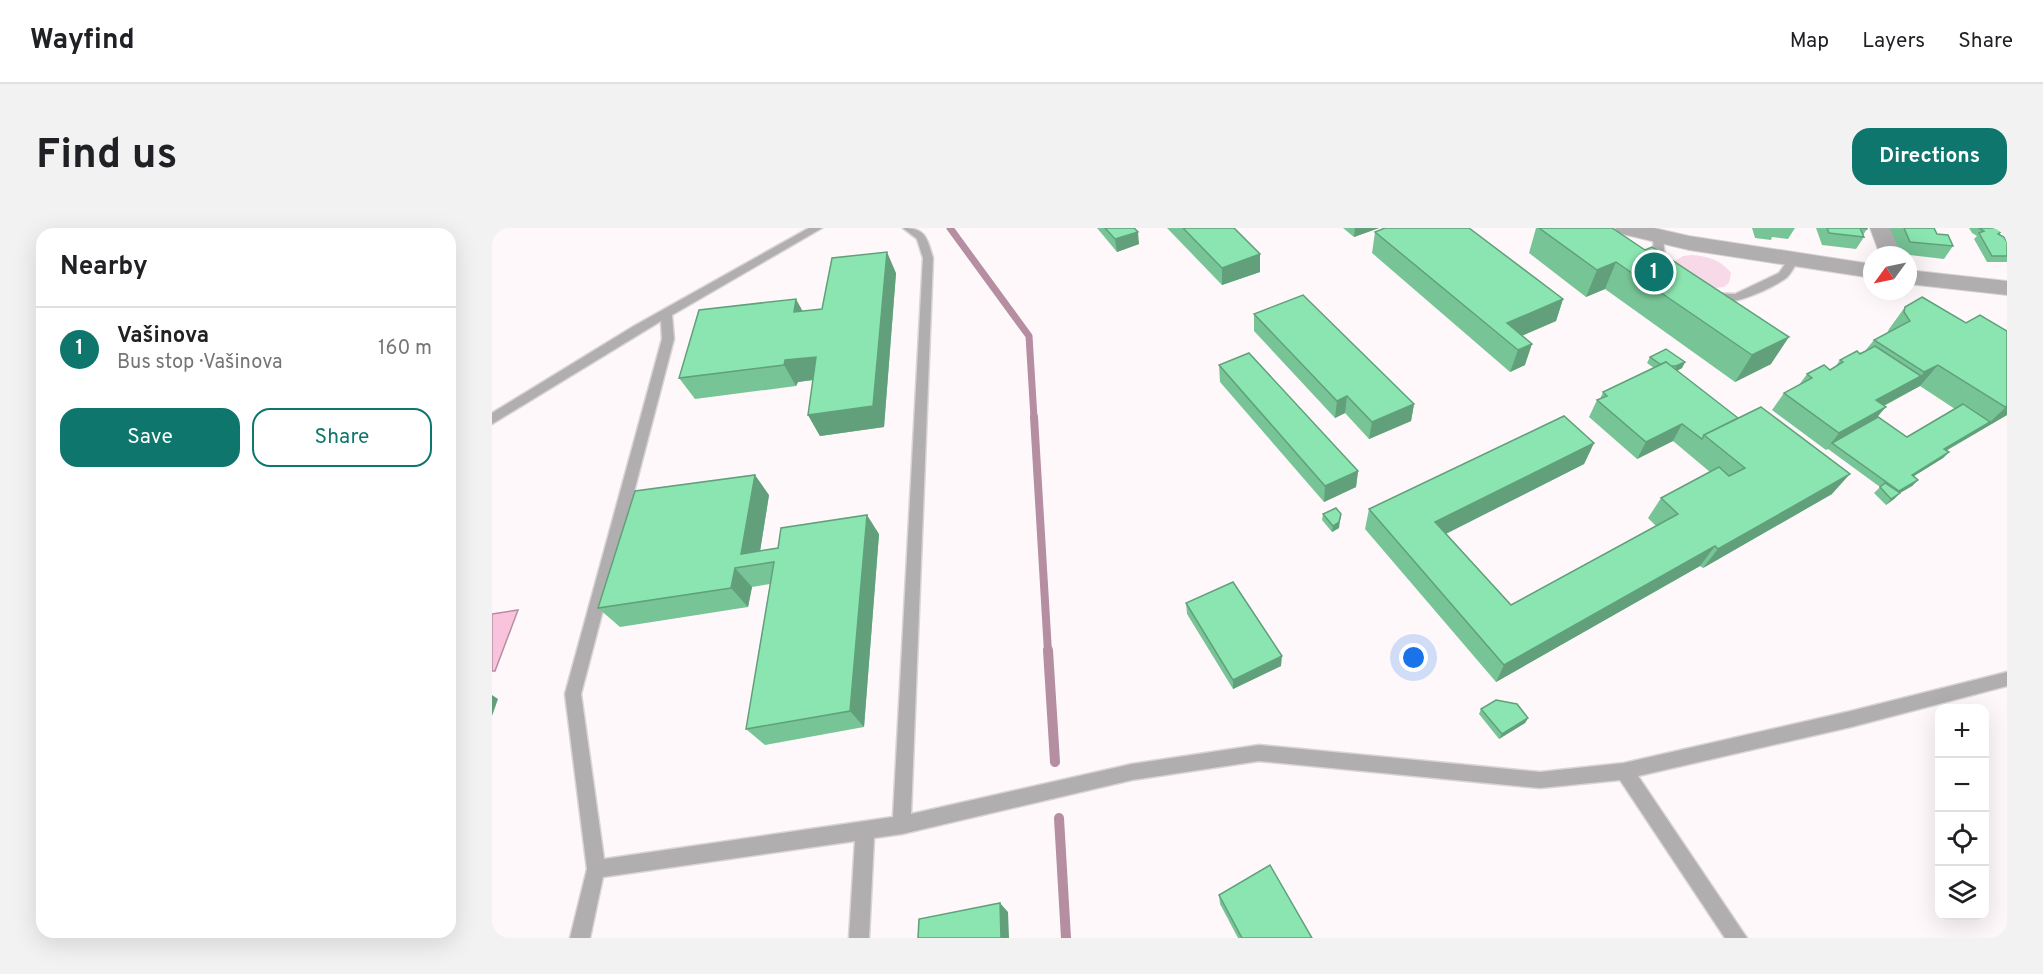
<!DOCTYPE html>
<html lang="en">
<head>
<meta charset="utf-8">
<style>
  :root { --surface:#fff; --page:#f2f2f2; --text:#202124; --muted:#757577; --line:#e0e0e0; --accent:#0f766e }
  body { margin:0; font-family:Overpass,sans-serif; background:var(--page); color:var(--text) }
  .controls { position:absolute; right:18px; bottom:18px; display:grid; overflow:hidden; border-radius:12px; box-shadow:0 6px 24px #0002 }
  .controls button { width:54px; height:54px; display:grid; place-items:center; padding:0; border:0; border-bottom:2px solid var(--line); background:var(--surface); color:var(--text); font:30px sans-serif }
  .compass { position:absolute; left:1371px; top:18px; width:54px; height:54px; border-radius:50%; background:var(--surface); box-shadow:0 6px 24px #0002; rotate:237deg }
  .you { position:absolute; left:922px; top:430px; width:21px; height:21px; margin:-15px; border:4px solid #fff; border-radius:50%; background:#1a73e8; box-shadow:0 0 0 9px #1a73e833 }
  .badge { display:grid; place-items:center; width:39px; height:39px; border-radius:50%; background:var(--accent); color:#fff; font-size:20px; font-weight:700 }
  .pin { position:absolute; translate:-50% -50%; border:3px solid #fff; box-shadow:0 2px 6px #0006 }
  .list { margin:0; padding:0; list-style:none }
  h2 { display:flex; justify-content:space-between; align-items:center; height:78px; margin:0; padding:0 24px; font-size:26px }
  h2 small { font-size:20px; font-weight:400; color:var(--muted) }
  .list li { display:grid; grid-template-columns:39px 1fr auto; gap:18px; align-items:center; box-sizing:border-box; height:84px; padding:0 24px; border-top:2px solid var(--line) }
  .list b { display:block; font-size:22px; white-space:nowrap }
  .list p { margin:0; font-size:20px; white-space:nowrap; color:var(--muted) }
  .list em { font-size:20px; font-style:normal; color:var(--muted) }
  .actions { display:flex; gap:12px; padding:18px 24px }
  .actions a { flex:1; padding:14px 0; border:2px solid var(--accent); border-radius:18px; text-align:center; font-size:21px; color:var(--accent) }
  .actions .main { background:var(--accent); color:#fff }
  .icon { flex:none; width:33px; height:33px; fill:none; stroke:currentColor; stroke-width:2; stroke-linecap:round; stroke-linejoin:round }
  .map { position:relative; flex:none; width:1515px; height:710px; overflow:hidden; border-radius:18px }
  header { display:flex; align-items:center; gap:36px; box-sizing:border-box; height:84px; padding:0 30px; background:var(--surface); border-bottom:2px solid var(--line) }
  header strong { font-size:28px }
  nav { display:flex; gap:33px; margin-inline-start:auto; font-size:21px }
  .intro { display:flex; align-items:center; justify-content:space-between; box-sizing:border-box; height:144px; padding:0 36px }
  h1 { margin:0; font-size:42px }
  .button { padding:15px 27px; border-radius:18px; background:var(--accent); color:#fff; font-size:21px; font-weight:700 }
  main { display:flex; gap:36px; padding:0 36px }
  aside { flex:1; background:var(--surface); border-radius:18px; box-shadow:0 6px 24px #0002 }
  .map>svg:first-child { display:block }
  .green { fill:#f7d9e7 }
  .water { fill:#f9c3dd; stroke:#b58ea1; stroke-width:1.5 }
  .lines { fill:none; stroke-linecap:round; stroke-linejoin:round }
  .stream-far2 { stroke:#b58ea1; stroke-width:7 }
  .stream-far1 { stroke:#b58ea1; stroke-width:8 }
  .stream { stroke:#b58ea1; stroke-width:10 }
  .service-casing { stroke:#dad4d6; stroke-width:3 }
  .minor-casing { stroke:#dad4d6; stroke-width:2 }
  .service { fill:#b1aeaf; fill-rule:evenodd }
  .minor { fill:#b1aeaf; fill-rule:evenodd }
  .wall { fill:#77c597; fill-rule:evenodd }
  .shaded-wall { fill:#61a07b }
  .building { fill:#8ae5b0; stroke:#61a07b; stroke-width:1.5 }
</style>
</head>
<body>
<header>
<strong>Wayfind</strong>
<nav><a>Map</a><a>Layers</a><a>Share</a></nav>
</header>
<div class="intro"><h1>Find us</h1><a class="button">Directions</a></div>
<main>
<aside>
<h2>Nearby<small></small></h2>
<ul class="list">
<li><span class="badge">1</span><div><b>Vašinova</b><p>Bus stop · Vašinova</p></div><em>160 m</em></li>
</ul>
<div class="actions"><a class="main">Save</a><a>Share</a></div>
</aside>
<div class="map">
<svg width="1515" height="710" viewBox="0 0 1515 710">
  <rect width="100%" height="100%" fill="#fff8fb"/>
  <!-- green -->
  <path class="green" d="M1200,27C1215,28 1229,32 1239,45L1237,55L1232,59L1215,61L1180,35L1191,28Z"/>
  <!-- water -->
  <polygon class="water" points="26,382 3,443 0,443 0,386"/>
  <g class="lines">
    <!-- stream-far2 -->
    <polyline class="stream-far2" points="458,0 537,108 542,190"/>
    <!-- stream-far1 -->
    <polyline class="stream-far1" points="542,189 556,424"/>
    <!-- stream -->
    <g class="stream">
      <polyline points="556,422 563,534"/>
      <polyline points="567,590 574,710"/>
    </g>
    <!-- service casing -->
    <g class="service-casing">
      <g id="service">
        <path d="M317,0H330L180,87L182,111L89,466L112,631L401,589L431,30L425,11L411,0C434,0 435,10 441,30L419,586L640,536L767,517L1048,544L1132,535L1359,483L1515,444V458L1359,499L1146,548L1255,710H1233L1128,552L1048,560L767,533L640,552L410,606L382,610L377,710H357L363,613L111,649L98,710H78L95,641L73,466L170,111L169,93L0,196V185L142,98Z"/>
        <path d="M1166,6L1171,9L1173,31L1179,44L1173,47C1161,42 1162,21 1161,9Z"/>
        <path d="M1302,28L1307,31C1303,37 1299,46 1294,50C1277,62 1228,85 1210,69L1216,65L1243,66L1287,45L1298,29Z"/>
      </g>
    </g>
    <!-- minor casing -->
    <g class="minor-casing">
      <g id="minor">
        <polygon points="1123,0 1162,0 1197,8 1380,36 1380,50 1197,22 1126,5"/>
        <polygon points="1378,0 1400,0 1410,27 1388,27"/>
        <polygon points="1416,42 1515,53 1515,67 1416,56"/>
      </g>
    </g>
    <!-- service -->
    <use href="#service" class="service"/>
    <!-- minor -->
    <use href="#minor" class="minor"/>
  </g>
  <!-- wall -->
  <g class="wall">
    <polygon points="605,0 642,0 647,16 625,24"/>
    <polygon points="675,0 742,0 768,44 730,57"/>
    <polygon points="851,0 887,0 862,9"/>
    <polygon points="1044,0 1120,0 1153,22 1279,136 1243,154 1113,61 1094,69 1037,25"/>
    <polygon points="1260,0 1303,0 1296,11 1280,9 1279,12 1263,10"/>
    <polygon points="1324,0 1375,0 1375,1 1371,7 1372,9 1364,21 1330,17"/>
    <polygon points="1398,0 1442,0 1445,6 1461,18 1452,31 1409,26"/>
    <polygon points="1477,0 1507,0 1509,4 1507,7 1515,14 1515,34 1495,34 1482,11 1485,8 1480,5"/>
    <polygon points="883,4 1071,71 1064,93 1030,108 1033,137 1018,144 880,25"/>
    <polygon points="404,45 392,199 328,208 316,187 321,152 306,154 304,158 203,171 187,150 311,83 330,81"/>
    <path d="M1413,79L1474,95L1515,103V187L1454,223L1457,224L1451,230L1422,248L1426,252L1420,258L1408,265L1402,271L1394,277L1382,265L1388,259L1336,221L1334,222L1280,182L1292,165L1307,157L1315,146L1338,142L1343,139L1348,132L1373,123L1382,112L1395,105L1397,101ZM1428,158L1463,181L1415,209L1385,190L1392,178Z"/>
    <polygon points="762,86 922,176 919,193 877,211 853,185 843,190 762,103"/>
    <polygon points="1158,129 1193,134 1190,140 1185,143 1340,266 1211,340 1208,338 1004,454 873,301 877,281 1102,215 1092,236 954,305 1019,377 1164,298 1156,290 1169,270 1218,244 1181,213 1145,231 1097,189 1105,172 1108,171 1111,164 1162,140 1155,135"/>
    <polygon points="727,137 866,243 864,259 832,274 728,154"/>
    <polygon points="277,267 268,323 387,306 372,499 273,517 254,501 278,356 260,359 256,379 128,399 106,380"/>
    <polygon points="831,286 847,300 840,304 830,292"/>
    <polygon points="694,375 789,438 741,461 695,386"/>
    <polygon points="989,481 1036,490 1033,495 1007,511 987,486"/>
    <polygon points="727,667 820,710 746,710 728,676"/>
  </g>
  <!-- shaded-wall -->
  <g class="shaded-wall">
    <polygon points="863,0 887,0 862,9"/>
    <polygon points="646,4 647,16 625,24 623,11"/>
    <polygon points="395,24 404,45 392,199 328,208 316,187"/>
    <polygon points="768,26 768,44 730,57 730,40"/>
    <polygon points="1124,34 1113,61 1094,69 1105,42"/>
    <polygon points="304,71 316,93 302,84"/>
    <polygon points="1071,71 1064,93 1015,114 1015,95"/>
    <polygon points="1297,109 1279,136 1243,154 1260,127"/>
    <polygon points="1040,116 1033,137 1018,144 1026,122"/>
    <polygon points="324,129 335,150 306,154 304,158 292,137 293,132"/>
    <polygon points="1193,134 1190,140 1181,145 1184,138"/>
    <polygon points="1446,137 1428,158 1370,189 1384,172 1429,148 1432,144"/>
    <polygon points="855,168 853,185 843,190 845,173"/>
    <polygon points="922,176 919,193 877,211 880,194"/>
    <polygon points="1515,178 1515,187 1446,227 1452,221 1498,194"/>
    <polygon points="1394,179 1379,196 1340,215 1334,222 1347,205"/>
    <polygon points="1190,196 1181,213 1145,231 1154,214"/>
    <polygon points="1102,215 1092,236 938,314 943,294"/>
    <polygon points="1457,224 1451,230 1414,253 1420,247"/>
    <polygon points="866,243 864,259 832,274 833,258"/>
    <polygon points="1358,246 1340,266 1211,340 1226,321"/>
    <polygon points="263,247 277,267 266,336 249,326"/>
    <polygon points="1426,252 1420,258 1401,269 1407,263"/>
    <polygon points="1408,265 1402,271 1394,277 1399,271"/>
    <polygon points="849,286 847,300 840,304 841,298"/>
    <polygon points="375,287 387,306 372,499 358,483"/>
    <polygon points="1223,318 1208,338 1004,454 1012,437"/>
    <polygon points="243,340 260,359 256,379 239,360"/>
    <polygon points="790,428 789,438 741,461 741,452"/>
    <polygon points="0,467 6,471 0,488"/>
    <polygon points="1036,490 1033,495 1007,511 1010,506"/>
    <polygon points="508,675 516,684 517,710 509,710"/>
  </g>
  <!-- building -->
  <g class="building">
    <polygon points="613,0 642,0 646,4 623,11"/>
    <polygon points="691,0 742,0 768,26 730,40"/>
    <polygon points="893,0 977,0 1071,71 1015,95 1040,116 1026,122 883,4"/>
    <polygon points="1047,0 1120,0 1153,22 1160,19 1297,109 1260,127 1124,34 1105,42"/>
    <polygon points="1335,0 1375,0 1375,1 1368,0 1372,9 1337,5"/>
    <polygon points="1412,0 1442,0 1445,6 1456,7 1461,18 1418,14"/>
    <polygon points="1487,0 1507,0 1509,4 1506,6 1512,9 1515,14 1515,28 1500,28 1487,5 1492,3"/>
    <polygon points="395,24 381,178 316,187 324,129 293,132 292,137 187,150 207,82 304,71 302,84 330,81 340,30"/>
    <polygon points="811,67 922,176 880,194 855,168 845,173 762,86"/>
    <polygon points="1430,69 1474,95 1488,87 1515,103 1515,178 1513,179 1446,137 1432,144 1382,112 1418,93 1412,84 1413,79"/>
    <polygon points="1383,118 1429,148 1384,172 1394,179 1347,205 1292,165 1320,150 1315,146 1332,137 1338,142 1351,134 1348,132 1365,123 1368,126"/>
    <polygon points="1174,121 1193,134 1184,138 1179,138 1174,134 1170,136 1168,136 1158,129"/>
    <polygon points="757,125 866,243 833,258 727,137"/>
    <polygon points="1174,134 1246,190 1212,207 1210,211 1190,196 1154,214 1105,172 1115,168 1111,164"/>
    <polygon points="1471,176 1498,194 1452,221 1457,224 1420,247 1426,252 1407,263 1340,215 1386,189 1415,209"/>
    <polygon points="1269,179 1358,246 1226,321 1223,318 1012,437 877,281 1072,188 1102,215 943,294 1019,377 1186,286 1169,270 1227,239 1237,248 1253,240 1212,207"/>
    <polygon points="263,247 249,326 286,320 289,300 375,287 358,483 254,501 282,334 243,340 239,360 106,380 143,263"/>
    <polygon points="1393,255 1408,265 1399,271 1388,259"/>
    <polygon points="844,280 849,286 847,294 841,298 831,286"/>
    <polygon points="741,354 790,428 741,452 694,375"/>
    <polygon points="1004,472 1025,476 1036,490 1010,506 989,481"/>
    <polygon points="778,637 820,710 750,710 727,667"/>
    <polygon points="508,675 509,710 426,710 427,691"/>
  </g>
</svg>
<div class="controls">
<button>+</button>
<button>−</button>
<button><svg class="icon" aria-label="locate" viewBox="0 0 24 24"><circle cx="12" cy="12" r="6"/><path d="M12 2v4M12 18v4M2 12h4M18 12h4"/></svg></button>
<button><svg class="icon" aria-label="layers" viewBox="0 0 24 24"><path d="M12 4l9 5-9 5-9-5zM3 14l9 5 9-5"/></svg></button>
</div>
<svg class="compass" viewBox="-18 -18 36 36"><path d="M0-13l5 13h-10z" fill="#e53935"/><path d="M0 13l5-13h-10z" fill="#757577"/></svg>
<div class="you"></div>
<div class="pin badge" style="left:1162px;top:44px">1</div>
</div>
</main>
</body>
</html>
